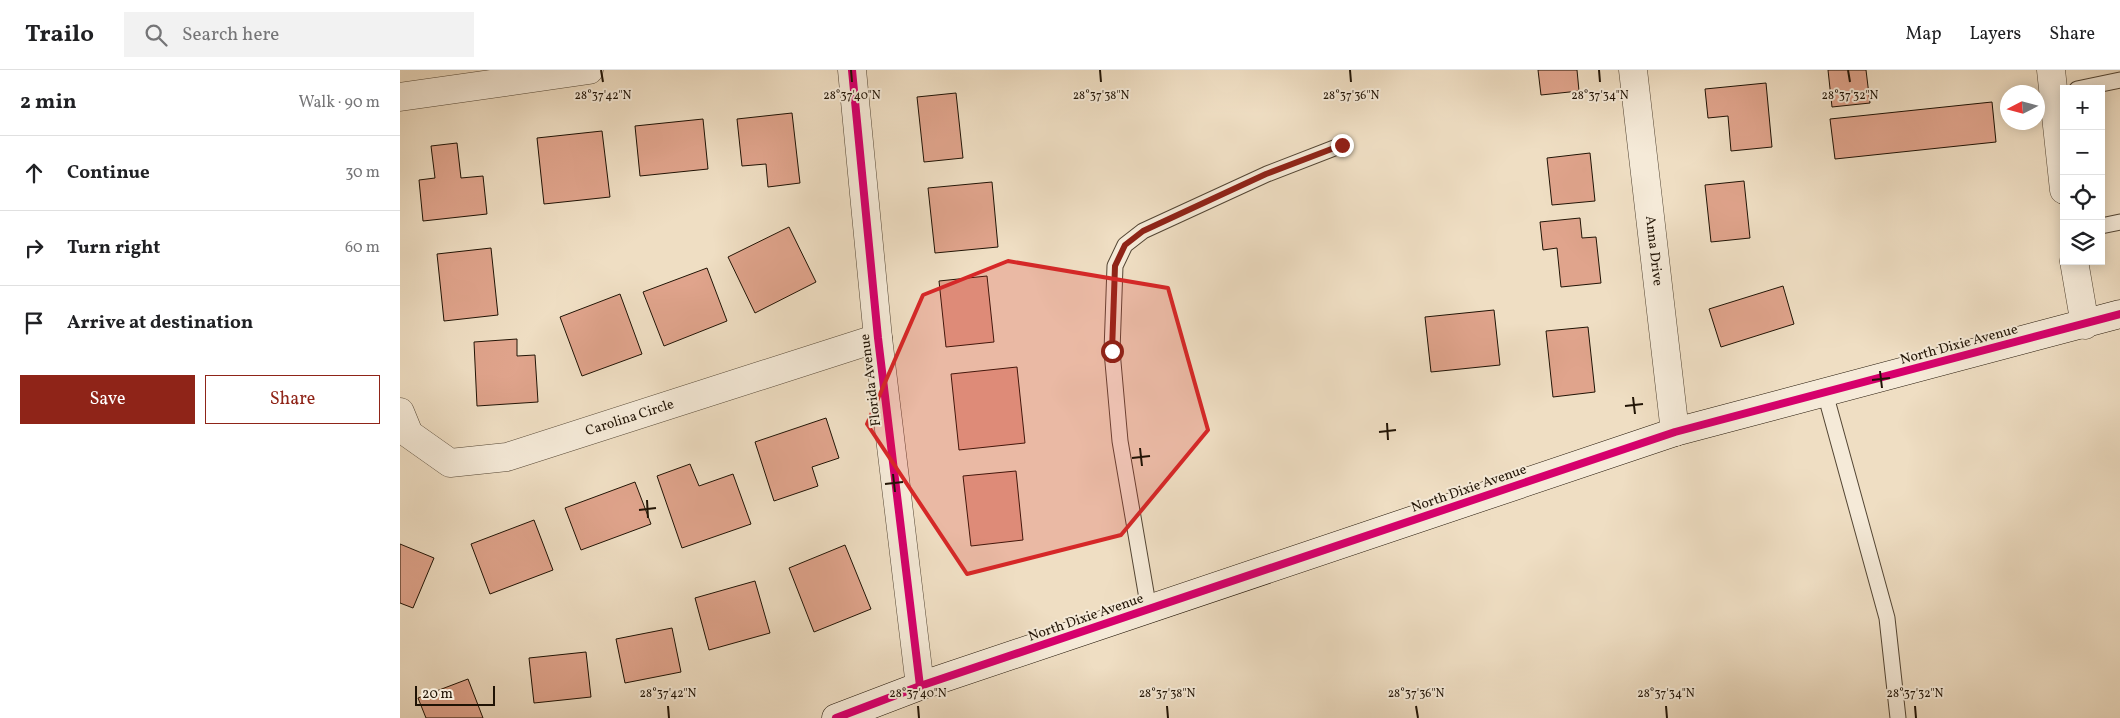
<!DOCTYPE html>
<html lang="en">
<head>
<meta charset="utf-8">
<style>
  :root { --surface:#fff; --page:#f2f2f2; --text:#202124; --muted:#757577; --line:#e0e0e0; --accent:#8f2418 }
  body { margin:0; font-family:Vollkorn,serif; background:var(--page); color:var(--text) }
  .controls { position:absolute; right:15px; top:15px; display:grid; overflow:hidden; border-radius:0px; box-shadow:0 2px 12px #0003 }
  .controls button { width:45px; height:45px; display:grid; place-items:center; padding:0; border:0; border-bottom:1px solid var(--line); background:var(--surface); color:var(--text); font:25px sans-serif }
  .compass { position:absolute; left:1600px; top:15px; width:45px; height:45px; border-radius:50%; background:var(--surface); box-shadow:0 2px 12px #0003; rotate:264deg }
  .scale { position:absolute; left:15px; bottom:12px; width:80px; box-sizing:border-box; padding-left:5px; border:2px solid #201305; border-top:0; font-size:14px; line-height:18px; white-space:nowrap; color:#201305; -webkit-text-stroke:4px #f5ead8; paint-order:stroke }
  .stop { position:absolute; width:15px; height:15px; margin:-11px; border:4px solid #8f2418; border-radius:50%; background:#fff }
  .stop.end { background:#8f2418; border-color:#fff; box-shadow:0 1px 5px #0008 }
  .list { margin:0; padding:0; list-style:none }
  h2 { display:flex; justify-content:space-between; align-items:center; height:65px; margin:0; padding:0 20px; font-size:21px }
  h2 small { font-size:16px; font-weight:400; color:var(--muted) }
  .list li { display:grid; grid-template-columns:32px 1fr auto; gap:15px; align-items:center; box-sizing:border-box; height:75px; padding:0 20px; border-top:1px solid var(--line) }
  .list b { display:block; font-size:19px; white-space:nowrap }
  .list em { font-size:16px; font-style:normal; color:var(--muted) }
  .actions { display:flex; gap:10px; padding:15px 20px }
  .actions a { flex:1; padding:11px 0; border:1px solid var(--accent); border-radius:0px; text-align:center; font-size:18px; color:var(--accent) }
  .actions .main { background:var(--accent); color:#fff }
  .icon { flex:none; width:28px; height:28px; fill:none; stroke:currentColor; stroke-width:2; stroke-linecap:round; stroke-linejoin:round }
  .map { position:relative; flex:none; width:1720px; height:648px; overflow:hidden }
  header { display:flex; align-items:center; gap:30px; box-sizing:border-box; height:70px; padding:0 25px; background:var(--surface); border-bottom:1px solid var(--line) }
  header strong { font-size:24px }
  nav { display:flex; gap:28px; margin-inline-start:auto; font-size:18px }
  .search { width:350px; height:45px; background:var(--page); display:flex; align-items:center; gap:12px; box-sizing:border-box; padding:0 18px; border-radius:0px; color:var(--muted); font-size:19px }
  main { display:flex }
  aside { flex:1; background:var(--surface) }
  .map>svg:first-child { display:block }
  .building { fill:#e0a48c; stroke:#201305 }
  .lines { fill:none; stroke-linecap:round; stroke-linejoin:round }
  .lane-casing { stroke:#544634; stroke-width:17 }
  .street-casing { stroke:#544634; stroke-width:29 }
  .secondary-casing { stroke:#201305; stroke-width:29 }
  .lane { stroke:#f5ead8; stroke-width:15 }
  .street { stroke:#f5ead8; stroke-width:28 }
  .secondary { stroke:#f5ead8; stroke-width:28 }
  .cycleway-casing { stroke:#f5ead8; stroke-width:11 }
  .cycleway { stroke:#d6006c; stroke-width:8 }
  .route { stroke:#8f2418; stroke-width:6 }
  .marked { fill:#d62828; fill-opacity:0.2; stroke:#d62828; stroke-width:4; stroke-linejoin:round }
  .ticks { fill:none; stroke:#201305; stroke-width:2 }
  .labels { text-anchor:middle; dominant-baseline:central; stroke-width:4; stroke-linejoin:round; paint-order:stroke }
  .street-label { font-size:14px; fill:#201305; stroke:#f5ead8 }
  .ticks-label { font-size:12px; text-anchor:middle; fill:#201305; stroke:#f5ead8; stroke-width:4; stroke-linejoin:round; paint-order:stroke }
</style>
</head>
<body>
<header>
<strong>Trailo</strong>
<div class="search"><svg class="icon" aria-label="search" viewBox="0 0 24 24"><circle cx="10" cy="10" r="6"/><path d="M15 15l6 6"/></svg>Search here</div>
<nav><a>Map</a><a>Layers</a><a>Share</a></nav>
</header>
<main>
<aside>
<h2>2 min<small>Walk · 90 m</small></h2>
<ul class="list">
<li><svg class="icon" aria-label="ahead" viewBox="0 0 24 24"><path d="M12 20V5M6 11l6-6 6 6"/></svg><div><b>Continue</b></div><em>30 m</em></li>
<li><svg class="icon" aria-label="right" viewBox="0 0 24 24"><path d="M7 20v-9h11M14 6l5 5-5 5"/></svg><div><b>Turn right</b></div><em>60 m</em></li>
<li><svg class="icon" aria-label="arrive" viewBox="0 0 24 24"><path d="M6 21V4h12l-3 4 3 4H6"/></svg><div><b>Arrive at destination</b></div></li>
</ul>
<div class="actions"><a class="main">Save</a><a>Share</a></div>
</aside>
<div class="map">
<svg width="1720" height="648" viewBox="0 0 1720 648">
  <rect width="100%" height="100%" fill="#efdec3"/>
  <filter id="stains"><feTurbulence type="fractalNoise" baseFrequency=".004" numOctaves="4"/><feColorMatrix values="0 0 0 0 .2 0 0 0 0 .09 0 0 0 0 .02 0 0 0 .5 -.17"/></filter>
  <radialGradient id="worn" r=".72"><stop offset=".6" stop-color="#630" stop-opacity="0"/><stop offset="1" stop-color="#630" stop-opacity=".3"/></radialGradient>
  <!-- building -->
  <g class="building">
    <polygon points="1138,0 1177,0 1179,21 1141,25"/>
    <polygon points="1428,0 1466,0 1470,33 1432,37"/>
    <polygon points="1366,13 1372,77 1331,81 1328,46 1308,48 1305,19"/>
    <polygon points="556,23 563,88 524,92 517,27"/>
    <polygon points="1592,32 1596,72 1435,89 1430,49"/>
    <polygon points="392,43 400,113 368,117 366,94 342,96 337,49"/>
    <polygon points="303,49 308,99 240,106 235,56"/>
    <polygon points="202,61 210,127 144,134 137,68"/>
    <polygon points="57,73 61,108 83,106 87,144 23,151 19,110 35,108 31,76"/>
    <polygon points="1190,83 1195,131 1152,135 1147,88"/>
    <polygon points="1344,111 1350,168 1311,172 1305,115"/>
    <polygon points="592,112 598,177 535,183 528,118"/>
    <polygon points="1180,148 1182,168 1196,167 1201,213 1161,217 1157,178 1143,180 1140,152"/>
    <polygon points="389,157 416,212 355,243 328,187"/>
    <polygon points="91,178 98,245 44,251 37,184"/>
    <polygon points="307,198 327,251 264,276 243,222"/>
    <polygon points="587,206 594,272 546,277 539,211"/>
    <polygon points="1383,216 1394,254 1321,277 1309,239"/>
    <polygon points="220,224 242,284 182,306 160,247"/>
    <polygon points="1094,240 1100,295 1031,302 1025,247"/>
    <polygon points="1188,257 1195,322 1153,327 1146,261"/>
    <polygon points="117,269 117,286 135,285 138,332 77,336 74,272"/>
    <polygon points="617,297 625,373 559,380 551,304"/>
    <polygon points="426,348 439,388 412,397 418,416 374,431 355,372"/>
    <polygon points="290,394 299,416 333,404 351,454 282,478 257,406"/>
    <polygon points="616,401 623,470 571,476 563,406"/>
    <polygon points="235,412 251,454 181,480 165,438"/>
    <polygon points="134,450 153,500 90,524 71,474"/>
    <polygon points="0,474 34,488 13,538 0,533"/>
    <polygon points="445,475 471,539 414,562 389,498"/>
    <polygon points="355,511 370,563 309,580 295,528"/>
    <polygon points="272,558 281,602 225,613 216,569"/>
    <polygon points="186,582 191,627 134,633 129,588"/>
    <polygon points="68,609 83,648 26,648 18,628"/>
  </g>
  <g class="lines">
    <!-- lane casing -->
    <g class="lane-casing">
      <g id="lane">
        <polyline points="1677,19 1720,10"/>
        <polyline points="1701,156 1720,152"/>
        <polyline points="1425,323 1487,548 1498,648"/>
        <polyline points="749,540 720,371 712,281 715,196 725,175 743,161 867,104 942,75"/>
      </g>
    </g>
    <!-- street casing -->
    <g class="street-casing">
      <g id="street">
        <polyline points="452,0 478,268 520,616"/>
        <path id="s1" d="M1233,0L1275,362"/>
        <polyline points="1651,0 1664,120"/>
        <polyline points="0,27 189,0"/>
        <polyline points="1674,191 1685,255"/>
        <path id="s2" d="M0,342L9,364L50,393L107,387L478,268"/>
      </g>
    </g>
    <!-- secondary casing -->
    <g class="secondary-casing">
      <polyline id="secondary" points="436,648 520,616 1275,362 1720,244"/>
    </g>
    <!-- lane -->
    <use href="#lane" class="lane"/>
    <!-- street -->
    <use href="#street" class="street"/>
    <!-- secondary -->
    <use href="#secondary" class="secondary"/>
    <!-- cycleway casing -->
    <g class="cycleway-casing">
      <g id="cycleway">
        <polyline points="452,0 478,268 520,616"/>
        <polyline points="436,648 520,616 1275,362 1720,244"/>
      </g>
    </g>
    <!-- cycleway -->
    <use href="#cycleway" class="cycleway"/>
  </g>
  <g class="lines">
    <!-- route -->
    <polyline class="route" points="712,281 715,196 725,175 743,161 866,104 942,75"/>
  </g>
  <!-- marked area -->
  <path class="marked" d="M608,191L768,218L808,360L721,465L567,504L467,354L523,225Z"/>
  <!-- ticks -->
  <path class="ticks" d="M201,0L203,12M451,0L452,12M700,0L701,12M950,0L951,12M1199,0L1200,12M1448,0L1450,12M1480,301L1482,318M1472,310L1490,308M1233,327L1235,344M1225,336L1243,334M987,353L988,370M979,362L996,360M740,378L742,396M732,388L750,386M493,404L495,422M485,414L503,412M247,430L248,448M239,440L256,438M268,636L269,648M518,636L519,648M767,636L768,648M1016,636L1018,648M1266,636L1267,648M1515,636L1516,648"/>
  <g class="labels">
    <!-- street labels -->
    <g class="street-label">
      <text stroke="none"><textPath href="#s1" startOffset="182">Anna Drive</textPath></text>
      <text transform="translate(1559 275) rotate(-15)">North Dixie Avenue</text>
      <text transform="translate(471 310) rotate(-97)">Florida Avenue</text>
      <text stroke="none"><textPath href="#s2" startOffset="260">Carolina Circle</textPath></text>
      <text transform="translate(1069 419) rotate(-19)">North Dixie Avenue</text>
      <text transform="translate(686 548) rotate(-19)">North Dixie Avenue</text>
    </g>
  </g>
  <g class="ticks-label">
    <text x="203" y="29">28°37'42"N</text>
    <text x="452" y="29">28°37'40"N</text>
    <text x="701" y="29">28°37'38"N</text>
    <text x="951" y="29">28°37'36"N</text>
    <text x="1200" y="29">28°37'34"N</text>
    <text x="1450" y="29">28°37'32"N</text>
    <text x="268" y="627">28°37'42"N</text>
    <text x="518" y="627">28°37'40"N</text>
    <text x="767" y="627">28°37'38"N</text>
    <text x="1016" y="627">28°37'36"N</text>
    <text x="1266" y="627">28°37'34"N</text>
    <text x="1515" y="627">28°37'32"N</text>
  </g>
  <rect width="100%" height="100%" filter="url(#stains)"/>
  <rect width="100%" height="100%" fill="url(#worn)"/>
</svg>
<div class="controls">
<button>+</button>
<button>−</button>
<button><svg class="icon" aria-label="locate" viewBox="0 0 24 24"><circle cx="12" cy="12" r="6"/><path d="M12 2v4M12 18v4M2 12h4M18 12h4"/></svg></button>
<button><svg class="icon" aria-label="layers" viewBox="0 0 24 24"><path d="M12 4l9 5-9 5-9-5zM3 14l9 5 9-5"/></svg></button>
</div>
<svg class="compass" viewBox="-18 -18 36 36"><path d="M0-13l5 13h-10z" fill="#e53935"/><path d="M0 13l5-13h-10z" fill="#757577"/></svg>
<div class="scale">20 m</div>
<div class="stop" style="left:712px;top:281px"></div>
<div class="stop end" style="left:942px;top:75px"></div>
</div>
</main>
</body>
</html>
